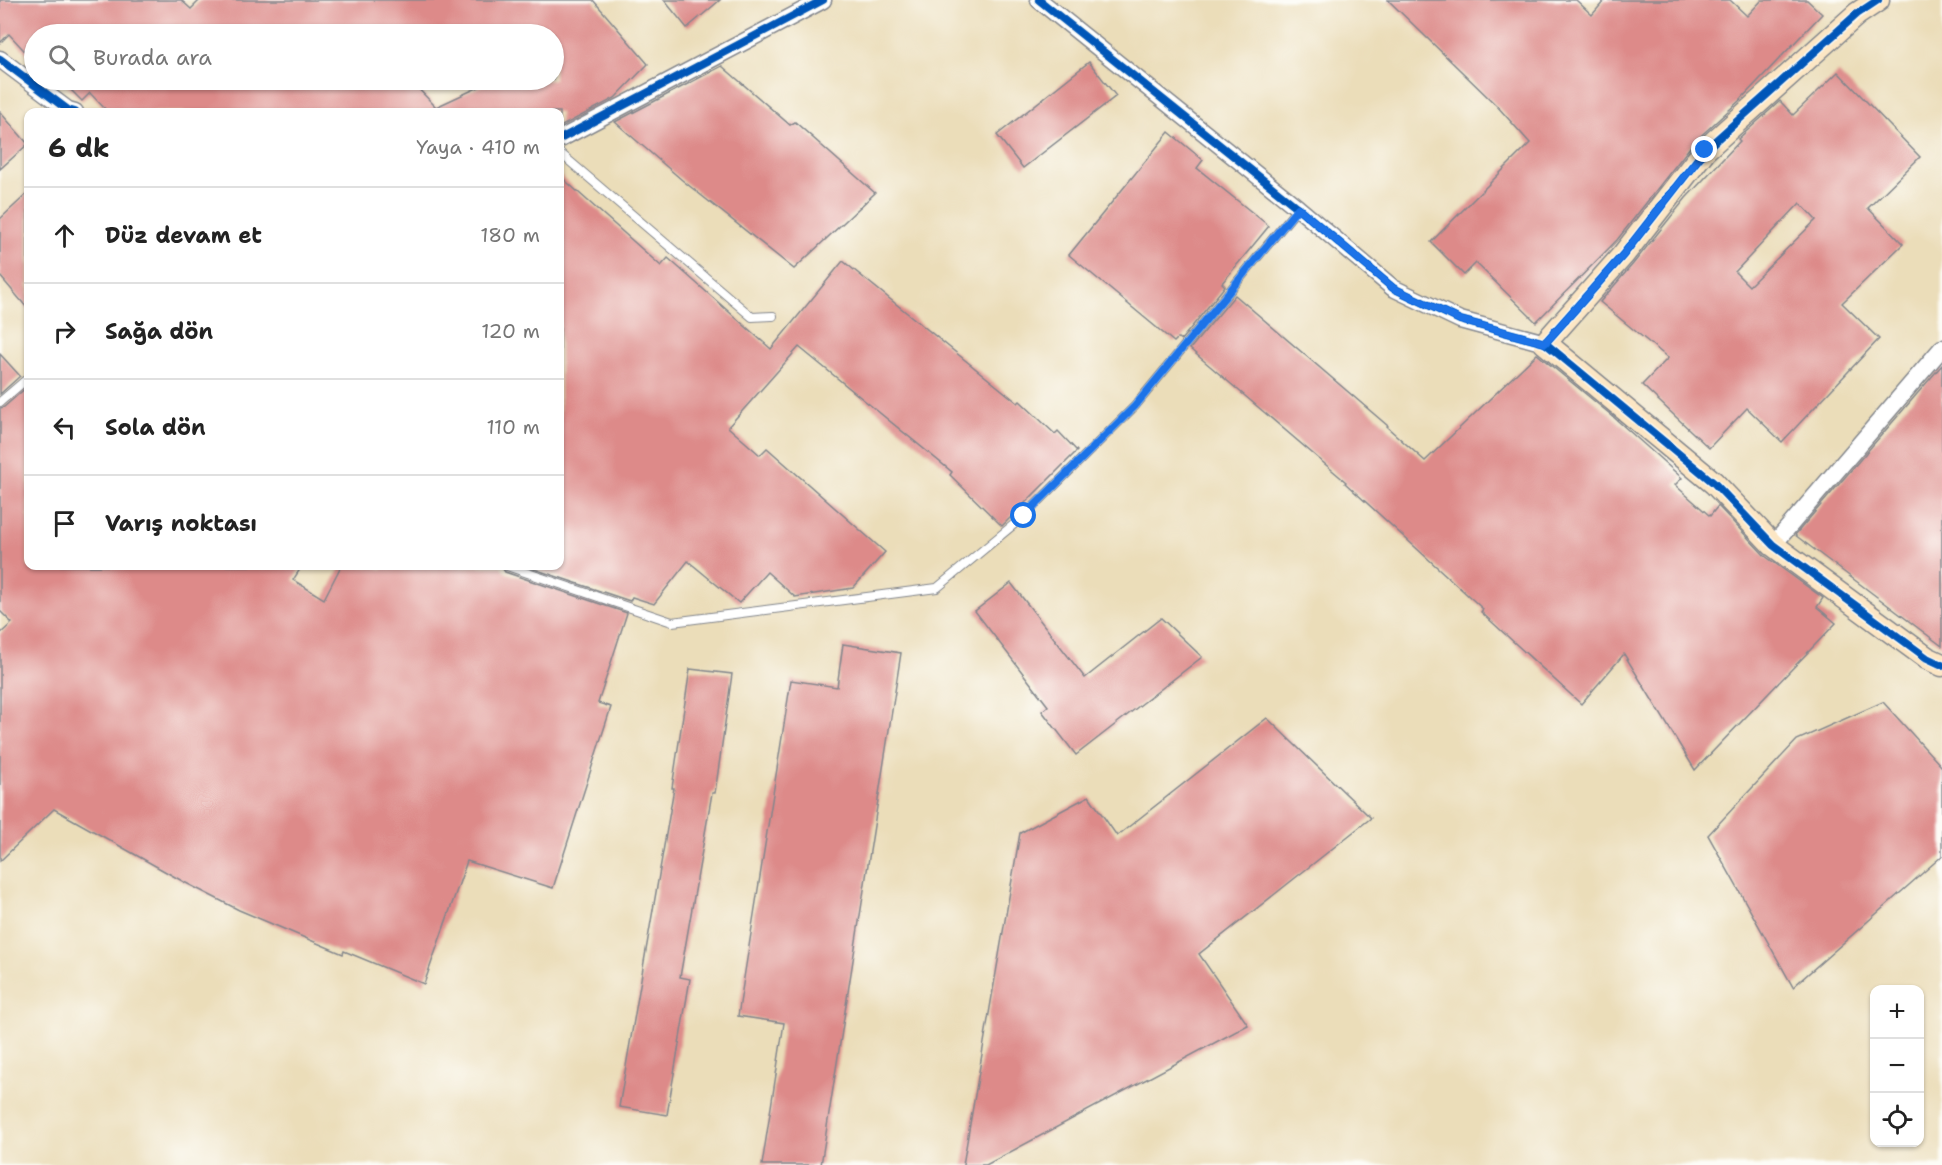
<!DOCTYPE html>
<html lang="tr">
<head>
<meta charset="utf-8">
<style>
  :root { --surface:#fff; --page:#f2f2f2; --text:#222; --muted:#767676; --line:#e0e0e0 }
  body { margin:0; font-family:"Shantell Sans",sans-serif; background:var(--page); color:var(--text) }
  .controls { position:absolute; right:18px; bottom:18px; display:grid; overflow:hidden; border-radius:12px; box-shadow:0 2px 4px #0004 }
  .controls button { width:54px; height:54px; display:grid; place-items:center; padding:0; border:0; border-bottom:2px solid var(--line); background:var(--surface); color:var(--text); font:30px sans-serif }
  .stop { position:absolute; width:18px; height:18px; margin:-14px; border:4px solid #1a73e8; border-radius:50%; background:#fff }
  .stop.end { background:#1a73e8; border-color:#fff; box-shadow:0 2px 6px #0008 }
  .list { margin:0; padding:0; list-style:none }
  h2 { display:flex; justify-content:space-between; align-items:center; height:78px; margin:0; padding:0 24px; font-size:26px }
  h2 small { font-size:20px; font-weight:400; color:var(--muted) }
  .list li { display:grid; grid-template-columns:39px 1fr auto; gap:18px; align-items:center; box-sizing:border-box; height:96px; padding:0 24px; border-top:2px solid var(--line) }
  .list b { display:block; font-size:22px; white-space:nowrap }
  .list em { font-size:20px; font-style:normal; color:var(--muted) }
  .icon { flex:none; width:33px; height:33px; fill:none; stroke:currentColor; stroke-width:2; stroke-linecap:round; stroke-linejoin:round }
  .map { position:relative; flex:none; width:1942px; height:1165px; overflow:hidden }
  .search { position:absolute; background:var(--surface); box-shadow:0 2px 4px #0004; left:24px; top:24px; width:540px; height:66px; display:flex; align-items:center; gap:15px; box-sizing:border-box; padding:0 21px; border-radius:33px; color:var(--muted); font-size:22px }
  .panel { position:absolute; background:var(--surface); box-shadow:0 2px 4px #0004; left:24px; top:108px; width:540px; height:462px; border-radius:12px }
  .map>svg:first-child { display:block }
  .building { fill:#dd8a89; fill-rule:evenodd }
  .lines { fill:none; stroke-linecap:round; stroke-linejoin:round }
  .lane-casing { stroke:#83868c; stroke-width:10 }
  .street-casing { stroke:#83868c; stroke-width:19 }
  .secondary-casing { stroke:#83868c; stroke-width:25 }
  .lane { stroke:#fff; stroke-width:8 }
  .street { stroke:#fff; stroke-width:16 }
  .secondary { stroke:#fce6c4; stroke-width:22 }
  .cycleway-casing { stroke:#fdfcf7; stroke-width:11 }
  .cycleway { stroke:#0057b8; stroke-width:8 }
  .route { stroke:#1a73e8; stroke-width:8 }
</style>
</head>
<body>
<div class="map">
<svg width="1942" height="1165" viewBox="0 0 1942 1165">
  <rect width="100%" height="100%" fill="#fdfcf7"/>
  <filter id="ink" filterUnits="userSpaceOnUse"><feTurbulence type="fractalNoise" baseFrequency=".0167" numOctaves="2"/><feDisplacementMap in="SourceGraphic" scale="12" xChannelSelector="R" yChannelSelector="G"/><feConvolveMatrix kernelMatrix="1 2 1 2 8 2 1 2 1" color-interpolation-filters="sRGB"/></filter>
  <filter id="wash" filterUnits="userSpaceOnUse"><feTurbulence type="fractalNoise" baseFrequency=".008" numOctaves="4" result="noise"/><feDisplacementMap in="SourceGraphic" scale="24" xChannelSelector="R" yChannelSelector="G"/><feGaussianBlur stdDeviation="1.35" result="paint"/><feColorMatrix in="noise" values="0 0 0 0 0 0 0 0 0 0 0 0 0 0 0 0 0 1.4 0 .05"/><feComposite in="paint" operator="in"/></filter>
  <g filter="url(#wash)">
    <rect width="100%" height="100%" fill="#ebddb9"/>
    <g id="blocks">
      <!-- building -->
      <g class="building">
        <polygon points="0,0 181,0 191,9 200,0 593,0 648,64 615,98 560,127 560,112 108,112 90,93 82,101 61,80 410,80 436,107 494,80 554,80 554,34 34,34 34,61 9,34 0,43"/>
        <polygon points="664,0 720,0 687,28"/>
        <polygon points="1388,0 1576,0 1592,15 1605,0 1730,0 1747,16 1762,0 1807,0 1822,14 1739,101 1694,142 1617,240 1536,322 1476,263 1464,275 1431,242 1530,143 1497,106"/>
        <polygon points="1089,62 1116,96 1023,168 997,135"/>
        <polygon points="722,66 790,125 795,122 875,193 794,269 682,180 615,122"/>
        <path d="M1838,72L1920,157L1868,208L1903,244L1842,303L1879,339L1782,442L1747,408L1709,448L1642,385L1668,358L1600,302L1633,264L1686,198L1740,141L1738,139L1780,101L1793,115ZM1800,203L1816,220L1749,286L1735,272Z"/>
        <polygon points="0,112 28,144 0,169"/>
        <polygon points="1169,132 1203,160 1197,168 1269,226 1222,283 1225,286 1181,340 1178,338 1174,342 1069,255"/>
        <polygon points="560,176 661,266 668,258 771,349 843,261 1018,403 1020,401 1055,434 1058,431 1077,451 1002,526 950,475 952,472 799,347 728,427 760,455 767,448 885,552 853,588 795,597 767,572 739,603 688,561 654,604 632,597 630,601 525,566 560,566"/>
        <polygon points="28,193 28,309 0,276 0,219"/>
        <polygon points="1235,295 1388,426 1387,427 1425,461 1537,354 1610,414 1682,478 1675,485 1710,516 1718,506 1765,556 1823,598 1817,607 1836,623 1695,770 1624,654 1581,704 1481,612 1483,609 1345,483 1346,482 1190,349"/>
        <polygon points="0,354 20,376 0,394"/>
        <polygon points="1942,365 1942,646 1795,535"/>
        <polygon points="28,386 28,566 302,566 293,580 324,599 341,566 373,566 382,569 384,566 501,566 505,572 627,613 598,703 611,707 553,888 467,861 424,984 344,951 343,954 239,910 184,882 54,809 0,861 0,634 12,623 0,611 0,408 4,407"/>
        <polygon points="1011,583 1085,678 1161,618 1202,657 1076,755 1042,711 1048,706 975,611"/>
        <polygon points="843,644 901,653 821,1165 762,1165 784,1023 738,1016 791,680 837,687"/>
        <polygon points="690,669 732,674 715,793 712,793 680,977 690,979 667,1115 619,1107 674,788 672,788"/>
        <polygon points="1883,702 1942,767 1942,856 1793,987 1708,835 1797,740"/>
        <polygon points="1267,718 1371,818 1199,954 1248,1025 986,1165 963,1165 1020,833 1089,796 1117,836"/>
      </g>
    </g>
  </g>
  <g filter="url(#ink)">
    <use href="#blocks" fill-opacity="0" stroke="#83868c" stroke-width="1.5"/>
    <g class="lines">
      <!-- lane casing -->
      <g class="lane-casing">
        <g id="lane">
          <polyline points="560,153 752,317 773,316"/>
          <polyline points="0,402 28,378"/>
          <polyline points="507,566 672,622 937,588 1024,516 1135,406 1298,208"/>
        </g>
      </g>
      <!-- street casing -->
      <g class="street-casing">
        <g id="street">
          <polyline points="1039,0 1298,208 1393,288 1460,320 1545,343"/>
          <polyline points="0,59 68,110 75,112"/>
          <polyline points="560,139 823,0"/>
          <polyline points="1773,545 1942,348"/>
        </g>
      </g>
      <!-- secondary casing -->
      <g class="secondary-casing">
        <polyline id="secondary" points="1878,0 1857,14 1705,150 1623,255 1545,343 1714,483 1773,545 1927,658 1942,665"/>
      </g>
      <!-- lane -->
      <use href="#lane" class="lane"/>
      <!-- street -->
      <use href="#street" class="street"/>
      <!-- secondary -->
      <use href="#secondary" class="secondary"/>
      <!-- cycleway casing -->
      <g class="cycleway-casing">
        <g id="cycleway">
          <polyline points="1039,0 1298,208 1393,288 1460,320 1545,343 1714,483 1773,545 1927,658 1942,665"/>
          <polyline points="0,59 68,110 75,112"/>
          <polyline points="560,139 823,0"/>
          <polyline points="1545,343 1623,255 1705,150 1857,14 1878,0"/>
        </g>
      </g>
      <!-- cycleway -->
      <use href="#cycleway" class="cycleway"/>
    </g>
  </g>
  <g class="lines" filter="url(#ink)">
    <!-- route -->
    <polyline class="route" points="1024,516 1135,406 1298,208 1393,288 1460,320 1545,343 1623,255 1705,150"/>
  </g>
</svg>
<div class="controls">
<button>+</button>
<button>−</button>
<button><svg class="icon" aria-label="locate" viewBox="0 0 24 24"><circle cx="12" cy="12" r="6"/><path d="M12 2v4M12 18v4M2 12h4M18 12h4"/></svg></button>
</div>
<div class="stop" style="left:1024px;top:516px"></div>
<div class="stop end" style="left:1705px;top:150px"></div>
<div class="search"><svg class="icon" aria-label="search" viewBox="0 0 24 24"><circle cx="10" cy="10" r="6"/><path d="M15 15l6 6"/></svg>Burada ara</div>
<section class="panel">
<h2>6 dk<small>Yaya · 410 m</small></h2>
<ul class="list">
<li><svg class="icon" aria-label="ahead" viewBox="0 0 24 24"><path d="M12 20V5M6 11l6-6 6 6"/></svg><div><b>Düz devam et</b></div><em>180 m</em></li>
<li><svg class="icon" aria-label="right" viewBox="0 0 24 24"><path d="M7 20v-9h11M14 6l5 5-5 5"/></svg><div><b>Sağa dön</b></div><em>120 m</em></li>
<li><svg class="icon" aria-label="left" viewBox="0 0 24 24"><path d="M17 20v-9H6M10 6l-5 5 5 5"/></svg><div><b>Sola dön</b></div><em>110 m</em></li>
<li><svg class="icon" aria-label="arrive" viewBox="0 0 24 24"><path d="M6 21V4h12l-3 4 3 4H6"/></svg><div><b>Varış noktası</b></div></li>
</ul>
</section>
</div>
</body>
</html>
